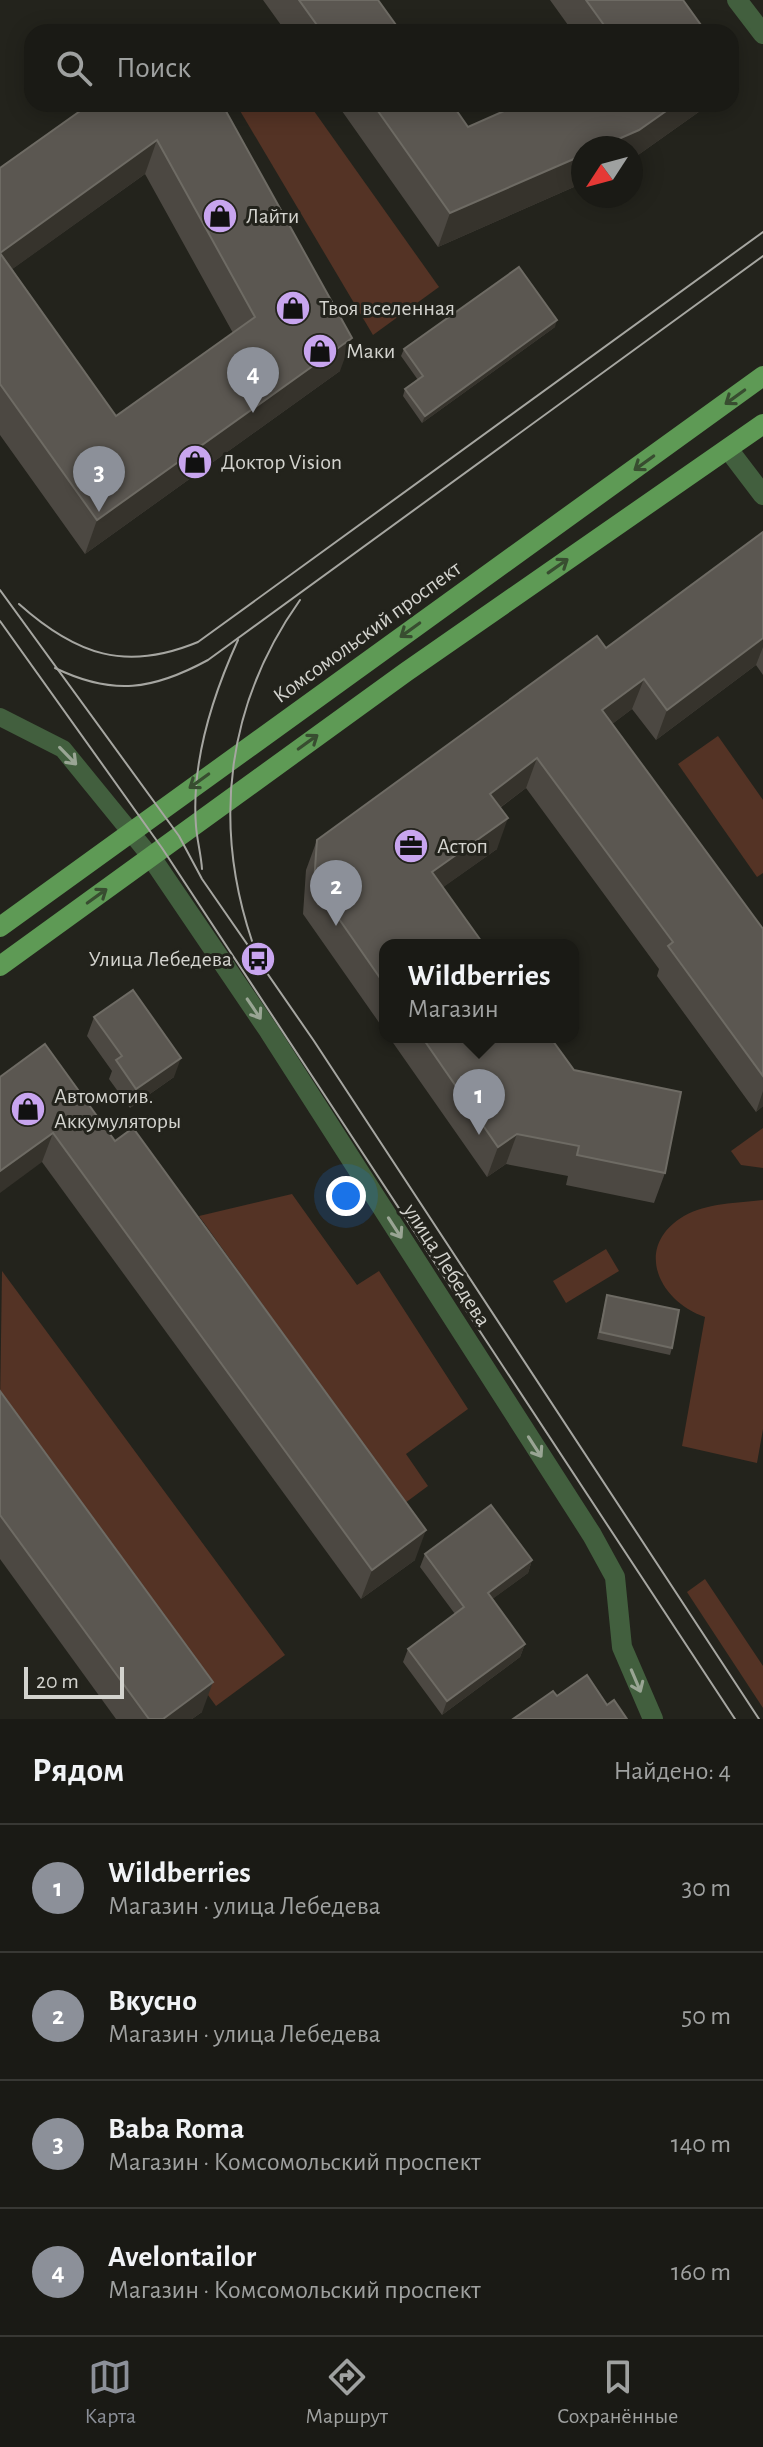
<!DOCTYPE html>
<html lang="ru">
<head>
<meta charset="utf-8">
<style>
  :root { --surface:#1a1a15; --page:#23231e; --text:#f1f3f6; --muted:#9fa1a0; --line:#383834; --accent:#8c9099 }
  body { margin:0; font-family:"Alegreya Sans",sans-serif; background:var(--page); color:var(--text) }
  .compass { position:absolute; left:571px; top:136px; width:72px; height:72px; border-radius:50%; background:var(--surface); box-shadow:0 4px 20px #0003; rotate:234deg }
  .scale { position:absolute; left:24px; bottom:20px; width:100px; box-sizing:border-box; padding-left:8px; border:4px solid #d3d3ce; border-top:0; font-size:22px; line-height:28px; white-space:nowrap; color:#d3d3ce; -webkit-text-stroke:6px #23231c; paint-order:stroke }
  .you { position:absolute; left:346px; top:1196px; width:28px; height:28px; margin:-20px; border:6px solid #fff; border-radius:50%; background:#1a73e8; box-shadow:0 0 0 12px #1a73e833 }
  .badge { display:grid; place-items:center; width:52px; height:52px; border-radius:50%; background:var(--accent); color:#fff; font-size:26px; font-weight:700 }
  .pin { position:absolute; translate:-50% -66px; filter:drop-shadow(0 2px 4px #0008) }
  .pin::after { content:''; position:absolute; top:42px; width:28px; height:24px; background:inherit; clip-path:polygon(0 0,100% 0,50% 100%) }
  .popup { position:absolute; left:379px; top:939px; width:200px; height:104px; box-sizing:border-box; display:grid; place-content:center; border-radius:16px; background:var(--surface); filter:drop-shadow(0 2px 6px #0005); font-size:26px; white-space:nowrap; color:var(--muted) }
  .popup b { font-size:30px; color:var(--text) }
  .popup::after { content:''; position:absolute; left:50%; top:100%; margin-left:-16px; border:16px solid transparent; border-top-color:var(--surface) }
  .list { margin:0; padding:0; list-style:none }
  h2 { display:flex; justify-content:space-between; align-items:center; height:104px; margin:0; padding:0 32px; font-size:34px }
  h2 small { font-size:26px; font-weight:400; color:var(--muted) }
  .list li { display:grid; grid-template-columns:52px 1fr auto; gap:24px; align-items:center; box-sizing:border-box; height:128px; padding:0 32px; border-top:2px solid var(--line) }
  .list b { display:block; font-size:30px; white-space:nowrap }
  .list p { margin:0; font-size:26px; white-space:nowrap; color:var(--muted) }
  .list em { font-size:26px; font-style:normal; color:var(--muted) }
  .icon { flex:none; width:44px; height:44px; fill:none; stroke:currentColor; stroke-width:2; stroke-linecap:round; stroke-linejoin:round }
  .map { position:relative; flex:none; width:763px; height:1719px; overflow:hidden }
  .search { position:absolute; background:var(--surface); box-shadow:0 4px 20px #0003; left:24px; right:24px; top:24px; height:88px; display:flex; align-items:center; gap:20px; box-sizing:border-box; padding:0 28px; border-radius:24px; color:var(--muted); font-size:30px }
  .sheet { height:616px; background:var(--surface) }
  nav { display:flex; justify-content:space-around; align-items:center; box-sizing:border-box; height:112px; border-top:2px solid var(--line); background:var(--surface); font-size:22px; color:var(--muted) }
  nav a { display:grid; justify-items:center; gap:4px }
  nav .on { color:var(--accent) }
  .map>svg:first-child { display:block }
  .green { fill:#543325 }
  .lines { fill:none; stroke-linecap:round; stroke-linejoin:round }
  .lane { stroke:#425f3e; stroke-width:18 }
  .street { stroke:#425f3e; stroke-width:20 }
  .primary { stroke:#5e9a55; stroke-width:20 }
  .tram { stroke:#a6a6a1; stroke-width:2 }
  .wall { fill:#4c4842; fill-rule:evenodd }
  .shaded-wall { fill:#36332c }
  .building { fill:#5b5751; stroke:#6e6b64; stroke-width:2; fill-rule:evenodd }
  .oneway { stroke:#384d30 }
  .oneway2 { stroke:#99a594 }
  .labels { text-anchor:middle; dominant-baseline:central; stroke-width:6; stroke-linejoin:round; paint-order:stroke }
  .poi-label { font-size:22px; fill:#d3d3ce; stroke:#23231c; text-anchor:start }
  .street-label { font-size:22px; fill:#d3d3ce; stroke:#23231c }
</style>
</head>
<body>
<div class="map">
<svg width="763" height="1719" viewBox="0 0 763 1719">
  <rect width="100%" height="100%" fill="#23231c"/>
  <!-- green -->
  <g class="green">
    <polygon points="236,104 309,104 439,287 373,335"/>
    <polygon points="718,736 763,800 763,873 757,877 678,764"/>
    <polygon points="763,1128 763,1168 741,1165 731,1151"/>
    <polygon points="292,1194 357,1285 379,1271 468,1409 406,1454 428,1486 405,1503 199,1216"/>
    <path d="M763,1200V1429L757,1463L682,1446L705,1317C658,1301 633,1246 684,1216C706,1203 738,1203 763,1200Z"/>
    <polygon points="606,1249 619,1271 566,1303 553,1281"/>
    <polygon points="2,1271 285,1655 216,1706 0,1409"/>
    <polygon points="705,1579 763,1666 763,1708 687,1592"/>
  </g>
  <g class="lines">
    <!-- lane -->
    <polyline class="lane" points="0,717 63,749 151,857"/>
    <!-- street -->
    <g class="street">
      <polyline points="737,0 763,34"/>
      <polyline points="728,449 763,495"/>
      <polyline points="151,857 269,1031 592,1535 615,1577 622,1647 653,1719"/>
    </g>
    <!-- primary -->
    <g class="primary">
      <polyline points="0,927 763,376"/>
      <polyline points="0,966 406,672 763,424"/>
    </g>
    <!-- tram -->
    <g class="tram">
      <polyline points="0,590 179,836 202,879 314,1041 759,1719"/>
      <path d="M19,604C76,655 126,672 198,642L763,232"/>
      <polyline points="0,621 162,848 735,1719"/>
      <path d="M55,668C113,696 153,690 208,660L763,256"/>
      <path d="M202,869C201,854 197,840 196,826C191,762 212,697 238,640"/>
      <path d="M252,941C212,822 227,703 300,600"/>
    </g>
  </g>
  <!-- wall -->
  <g class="wall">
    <polygon points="263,0 378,0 401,32 286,32"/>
    <polygon points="550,0 683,0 706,32 573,32"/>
    <path d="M222,104L340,371L85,554L0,435V168ZM145,174L233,333L116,416L12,269Z"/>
    <polygon points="337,104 452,104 468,127 520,104 710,104 631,160 583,148 583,183 438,247"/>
    <polygon points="555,327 422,423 403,396 405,389 418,380 401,356 404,349"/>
    <polygon points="763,532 763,675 756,665 656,740 632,709 612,724 763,929 763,1106 756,1112 657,976 659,969 526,788 500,808 497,849 443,887 385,945 385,1031 303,914 306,870 317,840 606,648"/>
    <polygon points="94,1017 174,1077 130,1108 109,1079 112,1071 87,1036"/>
    <polygon points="389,1037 550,1037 574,1070 665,1173 654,1203 566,1185 568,1176 506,1164 487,1177"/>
    <polygon points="45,1044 415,1560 361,1599 42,1162"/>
    <polygon points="607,1295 672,1348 670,1355 597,1339"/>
    <polygon points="0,1391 202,1712 192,1719 116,1719 0,1559"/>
    <polygon points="425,1554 532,1560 528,1573 492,1599 525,1644 520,1657 442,1715 403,1662 408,1649 455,1614 420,1567"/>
  </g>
  <!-- shaded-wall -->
  <g class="shaded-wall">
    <polygon points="676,104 710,104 631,160 631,148 598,148"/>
    <polygon points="157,140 145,174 0,278 0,253"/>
    <polygon points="583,155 583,183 438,247 450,213"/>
    <polygon points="557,320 555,327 422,423 425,416"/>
    <polygon points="352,338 340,371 85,554 97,520"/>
    <polygon points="763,638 763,647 756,665 656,740 667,710"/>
    <polygon points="644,679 632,709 591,740 602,710"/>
    <polygon points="537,758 526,788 478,824 490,794"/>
    <polygon points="508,818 497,849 421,903 432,872"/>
    <polygon points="181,1058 174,1077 130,1108 136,1089"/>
    <polygon points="763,1091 763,1106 756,1112"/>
    <polygon points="53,1133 42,1162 0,1193 0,1171"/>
    <polygon points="517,1134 506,1164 487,1177 498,1147"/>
    <polygon points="426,1530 415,1560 361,1599 372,1570"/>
    <polygon points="532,1560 528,1573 483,1606 488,1593"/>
    <polygon points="525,1644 520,1657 442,1715 447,1701"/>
    <polygon points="213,1682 202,1712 192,1719 163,1719"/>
  </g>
  <!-- building -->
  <g class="building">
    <polygon points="299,0 378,0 401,32 322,32"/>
    <polygon points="586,0 683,0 706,32 609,32"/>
    <path d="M90,104H222L352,338L97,520L0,384V168ZM157,140L255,317L116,416L0,253Z"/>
    <polygon points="373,104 452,104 468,127 520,104 676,104 639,130 598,148 583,148 583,155 450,213"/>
    <polygon points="519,267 557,320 425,416 405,389 423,376 404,349"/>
    <polygon points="763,532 763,638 667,710 644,679 602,710 763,929 763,1076 668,946 673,942 537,758 490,794 508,818 432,872 484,945 385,945 385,985 314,883 317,840 597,636 606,648"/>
    <polygon points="133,990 181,1058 136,1089 116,1060 122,1056 94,1017"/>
    <polygon points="422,1037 550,1037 574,1070 681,1092 665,1173 577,1155 579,1146 517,1134 498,1147"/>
    <polygon points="45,1044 115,1141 133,1128 426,1530 372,1570 53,1133 0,1171 0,1077"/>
    <polygon points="607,1295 679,1310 672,1348 600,1332"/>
    <polygon points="0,1391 213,1682 163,1719 149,1719 0,1515"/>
    <polygon points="491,1505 532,1560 488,1593 525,1644 447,1701 408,1649 464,1607 425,1554"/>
    <polygon points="587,1675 607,1705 614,1700 627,1719 513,1719 553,1691 557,1696"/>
  </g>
  <!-- one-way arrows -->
  <defs><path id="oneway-shaft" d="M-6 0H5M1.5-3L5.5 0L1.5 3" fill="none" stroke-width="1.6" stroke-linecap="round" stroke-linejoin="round" transform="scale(2)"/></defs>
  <g class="oneway">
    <use href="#oneway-shaft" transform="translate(735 397) rotate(144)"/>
    <use href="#oneway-shaft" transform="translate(644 463) rotate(144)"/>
    <use href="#oneway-shaft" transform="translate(558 566) rotate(-35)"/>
    <use href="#oneway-shaft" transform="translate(410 630) rotate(144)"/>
    <use href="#oneway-shaft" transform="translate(308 742) rotate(-36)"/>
    <use href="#oneway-shaft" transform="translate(199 781) rotate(144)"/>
    <use href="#oneway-shaft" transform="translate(97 896) rotate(-36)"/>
  </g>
  <g class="oneway2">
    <use href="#oneway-shaft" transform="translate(68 756) rotate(46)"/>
    <use href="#oneway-shaft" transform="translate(254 1009) rotate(56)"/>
    <use href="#oneway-shaft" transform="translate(395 1228) rotate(57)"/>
    <use href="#oneway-shaft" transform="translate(535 1447) rotate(57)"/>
    <use href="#oneway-shaft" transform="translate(636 1681) rotate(67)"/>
  </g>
  <!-- icons -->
  <defs>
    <g id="shop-disc" transform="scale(1.8)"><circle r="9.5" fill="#c8a5ef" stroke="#23231c"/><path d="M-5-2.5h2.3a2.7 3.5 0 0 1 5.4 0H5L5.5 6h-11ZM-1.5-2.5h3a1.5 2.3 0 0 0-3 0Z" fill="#111"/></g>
    <g id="office-disc" transform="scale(1.8)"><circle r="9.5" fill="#c8a5ef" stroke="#23231c"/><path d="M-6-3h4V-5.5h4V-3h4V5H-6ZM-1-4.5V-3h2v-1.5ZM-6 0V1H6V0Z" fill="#111"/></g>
    <g id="bus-disc" transform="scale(1.8)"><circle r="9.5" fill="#c8a5ef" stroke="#23231c"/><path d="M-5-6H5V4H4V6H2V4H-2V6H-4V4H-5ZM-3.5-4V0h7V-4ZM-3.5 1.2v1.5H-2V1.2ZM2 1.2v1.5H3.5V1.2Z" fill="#111"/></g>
  </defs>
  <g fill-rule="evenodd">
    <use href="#shop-disc" x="220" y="216"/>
    <use href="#shop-disc" x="293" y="308"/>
    <use href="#shop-disc" x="320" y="351"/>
    <use href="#shop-disc" x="195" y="462"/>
    <use href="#office-disc" x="411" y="846"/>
    <use href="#bus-disc" x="258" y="959"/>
    <use href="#shop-disc" x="28" y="1109"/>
  </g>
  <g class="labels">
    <!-- poi labels -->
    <g class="poi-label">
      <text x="246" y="216">Лайти</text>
      <text x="319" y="308">Твоя вселенная</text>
      <text x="346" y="351">Маки</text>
      <text x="221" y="462">Доктор Vision</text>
      <text x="437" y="846">Астоп</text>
      <text x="232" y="959" text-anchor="end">Улица Лебедева</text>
      <text x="54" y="1096">Автомотив.<tspan x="54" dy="25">Аккумуляторы</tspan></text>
    </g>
    <!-- street labels -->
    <g class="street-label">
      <text transform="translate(367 632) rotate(-36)">Комсомольский проспект</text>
      <text transform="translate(447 1265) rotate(57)">улица Лебедева</text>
    </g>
  </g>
</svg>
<svg class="compass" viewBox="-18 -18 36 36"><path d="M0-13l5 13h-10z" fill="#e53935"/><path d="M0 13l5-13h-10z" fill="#9fa1a0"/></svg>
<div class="scale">20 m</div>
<div class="you"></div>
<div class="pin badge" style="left:479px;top:1135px">1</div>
<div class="popup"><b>Wildberries</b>Магазин</div>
<div class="pin badge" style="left:336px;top:926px">2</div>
<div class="pin badge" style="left:99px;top:512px">3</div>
<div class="pin badge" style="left:253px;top:413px">4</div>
<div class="search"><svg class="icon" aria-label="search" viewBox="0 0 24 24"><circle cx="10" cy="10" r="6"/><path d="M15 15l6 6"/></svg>Поиск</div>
</div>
<section class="sheet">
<h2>Рядом<small>Найдено: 4</small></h2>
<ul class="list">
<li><span class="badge">1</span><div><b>Wildberries</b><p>Магазин · улица Лебедева</p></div><em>30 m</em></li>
<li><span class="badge">2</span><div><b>Вкусно</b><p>Магазин · улица Лебедева</p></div><em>50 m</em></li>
<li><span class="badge">3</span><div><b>Baba Roma</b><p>Магазин · Комсомольский проспект</p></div><em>140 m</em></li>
<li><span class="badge">4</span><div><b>Avelontailor</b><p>Магазин · Комсомольский проспект</p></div><em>160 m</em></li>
</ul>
</section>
<nav>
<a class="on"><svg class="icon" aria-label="map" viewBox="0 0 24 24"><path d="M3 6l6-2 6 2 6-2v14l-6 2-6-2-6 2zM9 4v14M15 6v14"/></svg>Карта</a>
<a><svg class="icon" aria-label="directions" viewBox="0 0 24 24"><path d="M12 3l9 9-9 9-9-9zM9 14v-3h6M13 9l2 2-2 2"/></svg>Маршрут</a>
<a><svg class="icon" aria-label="saved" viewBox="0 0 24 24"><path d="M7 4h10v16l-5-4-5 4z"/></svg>Сохранённые</a>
</nav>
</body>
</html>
